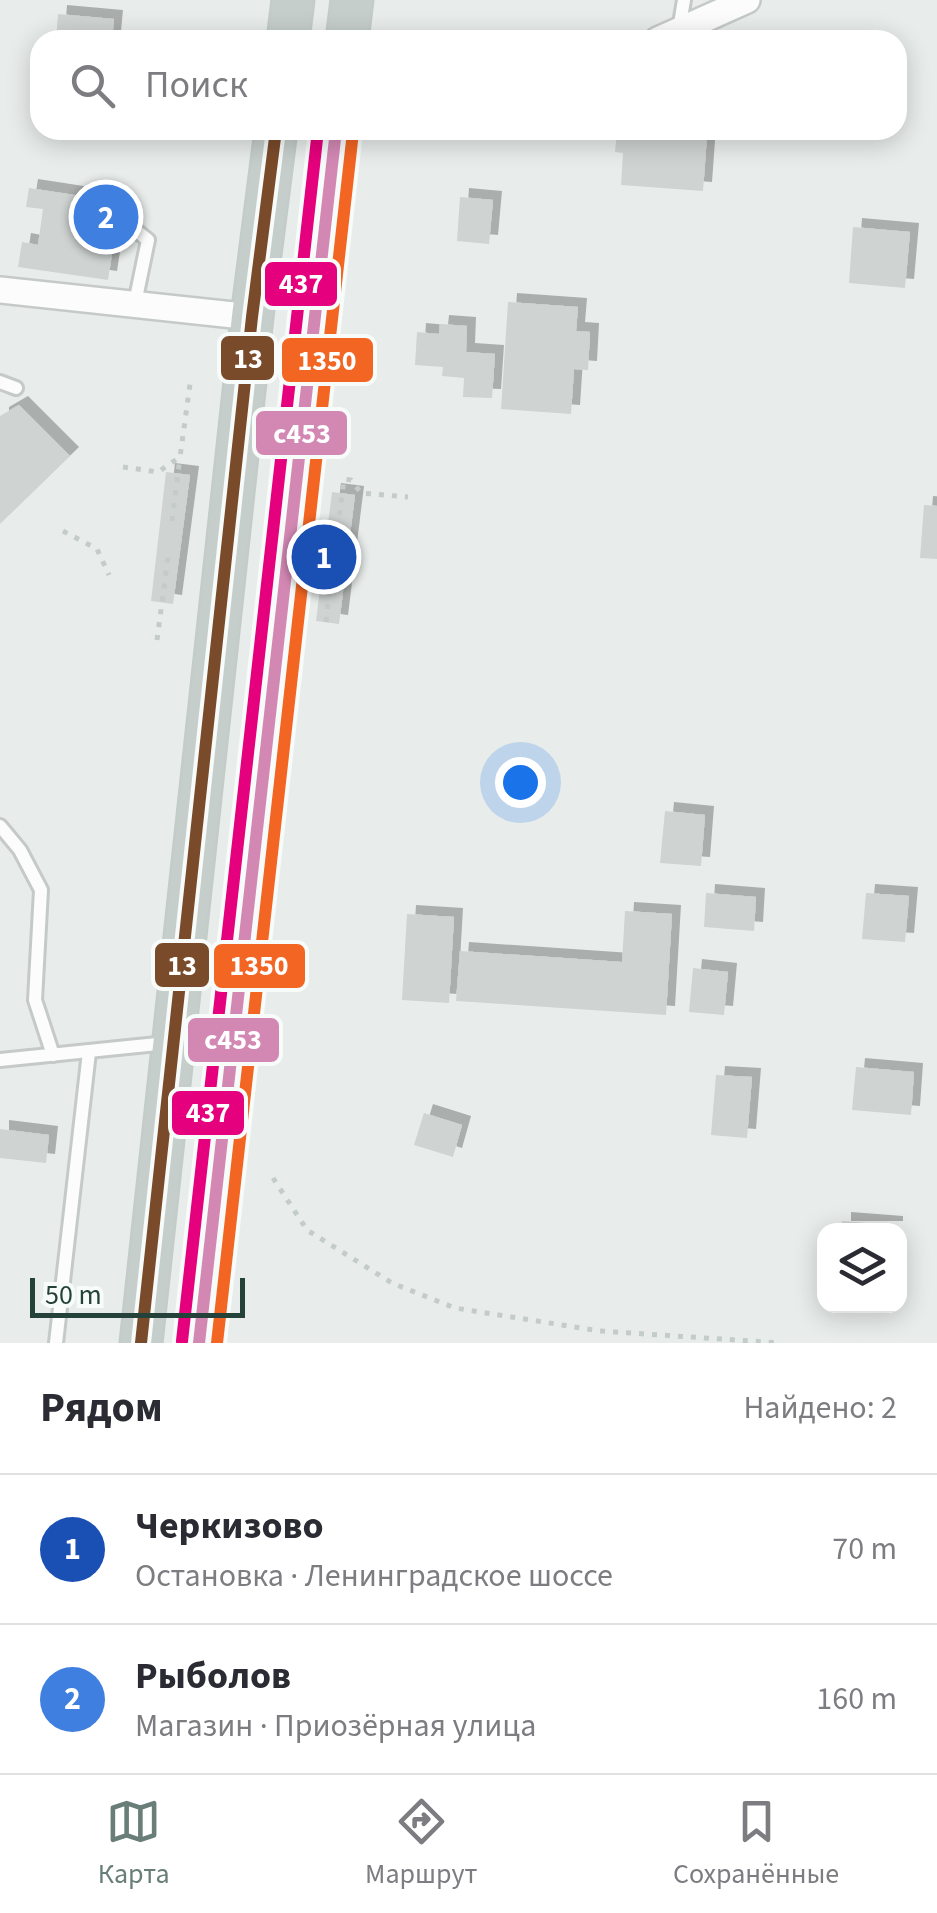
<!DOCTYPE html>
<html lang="ru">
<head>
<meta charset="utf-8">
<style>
  :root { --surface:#fff; --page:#f7f7f7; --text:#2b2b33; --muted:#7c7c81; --line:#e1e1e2; --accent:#697e78 }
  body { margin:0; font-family:"Source Sans 3",sans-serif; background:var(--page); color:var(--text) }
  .controls { position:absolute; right:30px; bottom:30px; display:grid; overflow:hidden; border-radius:20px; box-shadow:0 5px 25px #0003 }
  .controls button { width:90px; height:90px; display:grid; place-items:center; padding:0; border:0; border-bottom:2px solid var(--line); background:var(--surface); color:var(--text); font:50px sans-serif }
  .scale { position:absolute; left:30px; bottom:25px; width:215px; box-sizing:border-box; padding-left:10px; border:5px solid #24423a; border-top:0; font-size:28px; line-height:35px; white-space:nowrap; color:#24423a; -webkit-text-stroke:8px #f7fbf9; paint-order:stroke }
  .you { position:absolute; left:520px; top:782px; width:35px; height:35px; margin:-25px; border:8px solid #fff; border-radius:50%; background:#1a73e8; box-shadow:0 0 0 15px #1a73e833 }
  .badge { display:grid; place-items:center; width:65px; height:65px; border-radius:50%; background:var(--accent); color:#fff; font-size:32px; font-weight:700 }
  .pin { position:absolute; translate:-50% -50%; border:5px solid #fff; box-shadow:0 2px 10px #0006 }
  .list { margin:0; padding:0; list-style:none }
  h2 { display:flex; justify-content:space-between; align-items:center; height:130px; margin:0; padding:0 40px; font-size:42px }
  h2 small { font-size:32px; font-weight:400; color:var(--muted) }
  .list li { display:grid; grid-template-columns:65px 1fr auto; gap:30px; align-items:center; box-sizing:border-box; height:150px; padding:0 40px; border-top:2px solid var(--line) }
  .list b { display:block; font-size:38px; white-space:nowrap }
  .list p { margin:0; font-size:32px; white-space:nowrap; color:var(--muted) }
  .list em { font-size:32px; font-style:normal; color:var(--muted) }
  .icon { flex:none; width:55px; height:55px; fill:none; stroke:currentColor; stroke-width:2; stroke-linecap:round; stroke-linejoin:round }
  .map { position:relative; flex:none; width:937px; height:1343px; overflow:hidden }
  .search { position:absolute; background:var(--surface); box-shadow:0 5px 25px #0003; left:30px; right:30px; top:30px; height:110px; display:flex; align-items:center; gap:25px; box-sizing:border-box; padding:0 35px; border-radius:30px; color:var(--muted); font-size:38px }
  .sheet { height:430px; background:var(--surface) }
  nav { display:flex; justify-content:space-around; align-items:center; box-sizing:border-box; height:140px; border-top:2px solid var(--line); background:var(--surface); font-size:28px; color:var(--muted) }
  nav a { display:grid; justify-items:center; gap:5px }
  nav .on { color:var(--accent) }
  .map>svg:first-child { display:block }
  .building { fill:#cfd4d2; filter:url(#shadow) }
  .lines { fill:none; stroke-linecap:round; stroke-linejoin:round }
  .service-casing { stroke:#c5cac8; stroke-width:18 }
  .minor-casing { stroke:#c5cac8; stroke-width:30 }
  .trunk-casing { stroke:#c3ccc9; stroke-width:45 }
  .path { stroke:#c3ccca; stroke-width:5; stroke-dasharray:5 8; stroke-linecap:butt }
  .service { stroke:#fcfcfc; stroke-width:12 }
  .minor { stroke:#fcfcfc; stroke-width:25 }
  .trunk { stroke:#c6cecc; stroke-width:40 }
  .bus-1-casing { stroke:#f7fbf9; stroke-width:20 }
  .bus-2-casing { stroke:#f7fbf9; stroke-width:20 }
  .bus-3-casing { stroke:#f7fbf9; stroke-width:20 }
  .bus-4-casing { stroke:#f7fbf9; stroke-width:20 }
  .bus-1 { stroke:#d388b4; stroke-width:12 }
  .bus-2 { stroke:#f26522; stroke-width:12 }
  .bus-3 { stroke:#e5007d; stroke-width:12 }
  .bus-4 { stroke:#7a4b2a; stroke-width:12 }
  .line-badge { stroke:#f7fbf9; stroke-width:4 }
  .badge-label { font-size:28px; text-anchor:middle; font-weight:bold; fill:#fff }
</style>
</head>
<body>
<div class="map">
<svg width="937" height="1343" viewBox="0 0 937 1343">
  <defs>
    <filter id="shadow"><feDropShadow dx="9" dy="-9" stdDeviation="0" flood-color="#0004"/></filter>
  </defs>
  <rect width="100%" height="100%" fill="#e8edeb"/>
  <!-- building -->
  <g class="building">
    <polygon points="58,14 114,19 112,40 56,40"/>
    <polygon points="617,130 686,130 686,135 707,136 703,191 621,185 623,153 615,152"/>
    <polygon points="29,188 120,202 108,280 18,267 22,242 38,245 43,209 26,207"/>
    <polygon points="460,197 493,200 489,244 457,241"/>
    <polygon points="853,227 910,232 905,288 849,283"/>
    <polygon points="508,302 578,307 576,331 590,332 588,370 574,369 571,414 501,409"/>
    <polygon points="440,324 467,326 466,352 495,354 492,398 463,397 464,378 442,376 443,367 415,365 417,332 439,334"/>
    <polygon points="19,405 70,456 0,524 0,416"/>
    <polygon points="166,472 190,475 173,604 151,601"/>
    <polygon points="332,492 355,495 339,624 316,621"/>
    <polygon points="924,505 937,506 937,559 920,558"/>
    <polygon points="665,811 705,815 701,866 660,863"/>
    <polygon points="706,893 756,897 754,931 704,927"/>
    <polygon points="866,893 909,896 905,942 862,939"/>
    <polygon points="625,911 672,914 666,1015 456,1001 460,951 622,962"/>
    <polygon points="407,914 454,917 449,1003 402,1000"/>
    <polygon points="693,968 728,972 724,1015 689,1012"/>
    <polygon points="856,1067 914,1072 911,1115 852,1110"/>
    <polygon points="716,1075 752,1077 747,1138 711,1135"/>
    <polygon points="424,1113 462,1125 453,1157 414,1145"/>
    <polygon points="0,1129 49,1135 46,1163 0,1158"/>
    <polygon points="842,1221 894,1225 894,1230 842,1230"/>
  </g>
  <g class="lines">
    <!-- service casing -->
    <g class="service-casing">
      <g id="service">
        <polyline points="679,30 684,0"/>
        <polyline points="133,228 148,240 135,303"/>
        <polyline points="0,382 16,388"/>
        <polyline points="0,826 20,850 41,890 35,1000 53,1055"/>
        <polyline points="0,1060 167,1043"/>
        <polyline points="56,1343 89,1052"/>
      </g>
    </g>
    <!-- minor casing -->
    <g class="minor-casing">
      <g id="minor">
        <polyline points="658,40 747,0"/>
        <polyline points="0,290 252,317"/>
      </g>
    </g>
    <!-- trunk casing -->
    <g class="trunk-casing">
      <g id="trunk">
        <polyline points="288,40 293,0"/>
        <polyline points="347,40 352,0"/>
        <polyline points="141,1343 252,317 276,130"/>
        <polyline points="199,1343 336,130"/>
      </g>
    </g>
    <!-- path -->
    <g class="path">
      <polyline points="123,467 158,472 180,457 191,377"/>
      <polyline points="172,521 180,457"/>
      <polyline points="63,531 97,549 109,575"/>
      <polyline points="336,541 344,479 351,480 361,493 408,497"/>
      <polyline points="326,622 331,578"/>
      <polyline points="157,640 168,557"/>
      <polyline points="273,1178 307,1230 392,1283 455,1308 600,1331 781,1343"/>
    </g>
    <!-- service -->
    <use href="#service" class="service"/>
    <!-- minor -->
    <use href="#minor" class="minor"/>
    <!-- trunk -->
    <use href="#trunk" class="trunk"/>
    <!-- bus-1 casing -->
    <g class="bus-1-casing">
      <polyline id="bus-1" points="199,1343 336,130"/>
    </g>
    <!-- bus-2 casing -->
    <g class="bus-2-casing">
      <polyline id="bus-2" points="217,1343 353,132"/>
    </g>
    <!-- bus-3 casing -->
    <g class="bus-3-casing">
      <polyline id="bus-3" points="182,1341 318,130"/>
    </g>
    <!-- bus-4 casing -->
    <g class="bus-4-casing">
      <polyline id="bus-4" points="141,1343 252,317 276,130"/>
    </g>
    <!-- bus-1 -->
    <use href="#bus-1" class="bus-1"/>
    <!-- bus-2 -->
    <use href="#bus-2" class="bus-2"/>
    <!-- bus-3 -->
    <use href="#bus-3" class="bus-3"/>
    <!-- bus-4 -->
    <use href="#bus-4" class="bus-4"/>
  </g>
  <g class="line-badge">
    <rect x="263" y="260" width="76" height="48" rx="10" fill="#e5007d"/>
    <rect x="219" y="334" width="57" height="48" rx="10" fill="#7a4b2a"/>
    <rect x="280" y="336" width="95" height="48" rx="10" fill="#f26522"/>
    <rect x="254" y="409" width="95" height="48" rx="10" fill="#d388b4"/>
    <rect x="153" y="941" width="58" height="48" rx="10" fill="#7a4b2a"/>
    <rect x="212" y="942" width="95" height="48" rx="10" fill="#f26522"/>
    <rect x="186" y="1016" width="95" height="48" rx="10" fill="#d388b4"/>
    <rect x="170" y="1089" width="76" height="48" rx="10" fill="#e5007d"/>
  </g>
  <g class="badge-label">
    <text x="301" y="293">437</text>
    <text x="248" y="368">13</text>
    <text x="327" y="370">1350</text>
    <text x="302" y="443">с453</text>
    <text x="182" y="975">13</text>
    <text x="259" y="975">1350</text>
    <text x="233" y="1049">с453</text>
    <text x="208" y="1122">437</text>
  </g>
</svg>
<div class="controls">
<button><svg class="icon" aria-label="layers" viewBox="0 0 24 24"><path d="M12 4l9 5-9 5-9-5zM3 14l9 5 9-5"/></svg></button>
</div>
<div class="scale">50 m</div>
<div class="you"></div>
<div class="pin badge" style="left:324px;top:557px;background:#1a4fb4">1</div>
<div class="pin badge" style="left:106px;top:217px;background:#3f7fe0">2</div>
<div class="search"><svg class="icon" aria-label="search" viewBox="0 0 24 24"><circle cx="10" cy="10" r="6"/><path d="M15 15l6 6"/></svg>Поиск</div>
</div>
<section class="sheet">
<h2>Рядом<small>Найдено: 2</small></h2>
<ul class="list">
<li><span class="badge" style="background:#1a4fb4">1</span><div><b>Черкизово</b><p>Остановка · Ленинградское шоссе</p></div><em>70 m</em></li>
<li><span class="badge" style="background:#3f7fe0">2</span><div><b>Рыболов</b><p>Магазин · Приозёрная улица</p></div><em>160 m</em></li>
</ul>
</section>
<nav>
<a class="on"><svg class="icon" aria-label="map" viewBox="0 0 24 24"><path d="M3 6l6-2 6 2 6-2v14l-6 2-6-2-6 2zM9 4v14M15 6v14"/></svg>Карта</a>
<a><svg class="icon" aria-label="directions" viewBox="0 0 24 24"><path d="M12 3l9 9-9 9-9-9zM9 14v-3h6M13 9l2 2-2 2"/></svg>Маршрут</a>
<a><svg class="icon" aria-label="saved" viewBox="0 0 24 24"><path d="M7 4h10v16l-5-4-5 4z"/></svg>Сохранённые</a>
</nav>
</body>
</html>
